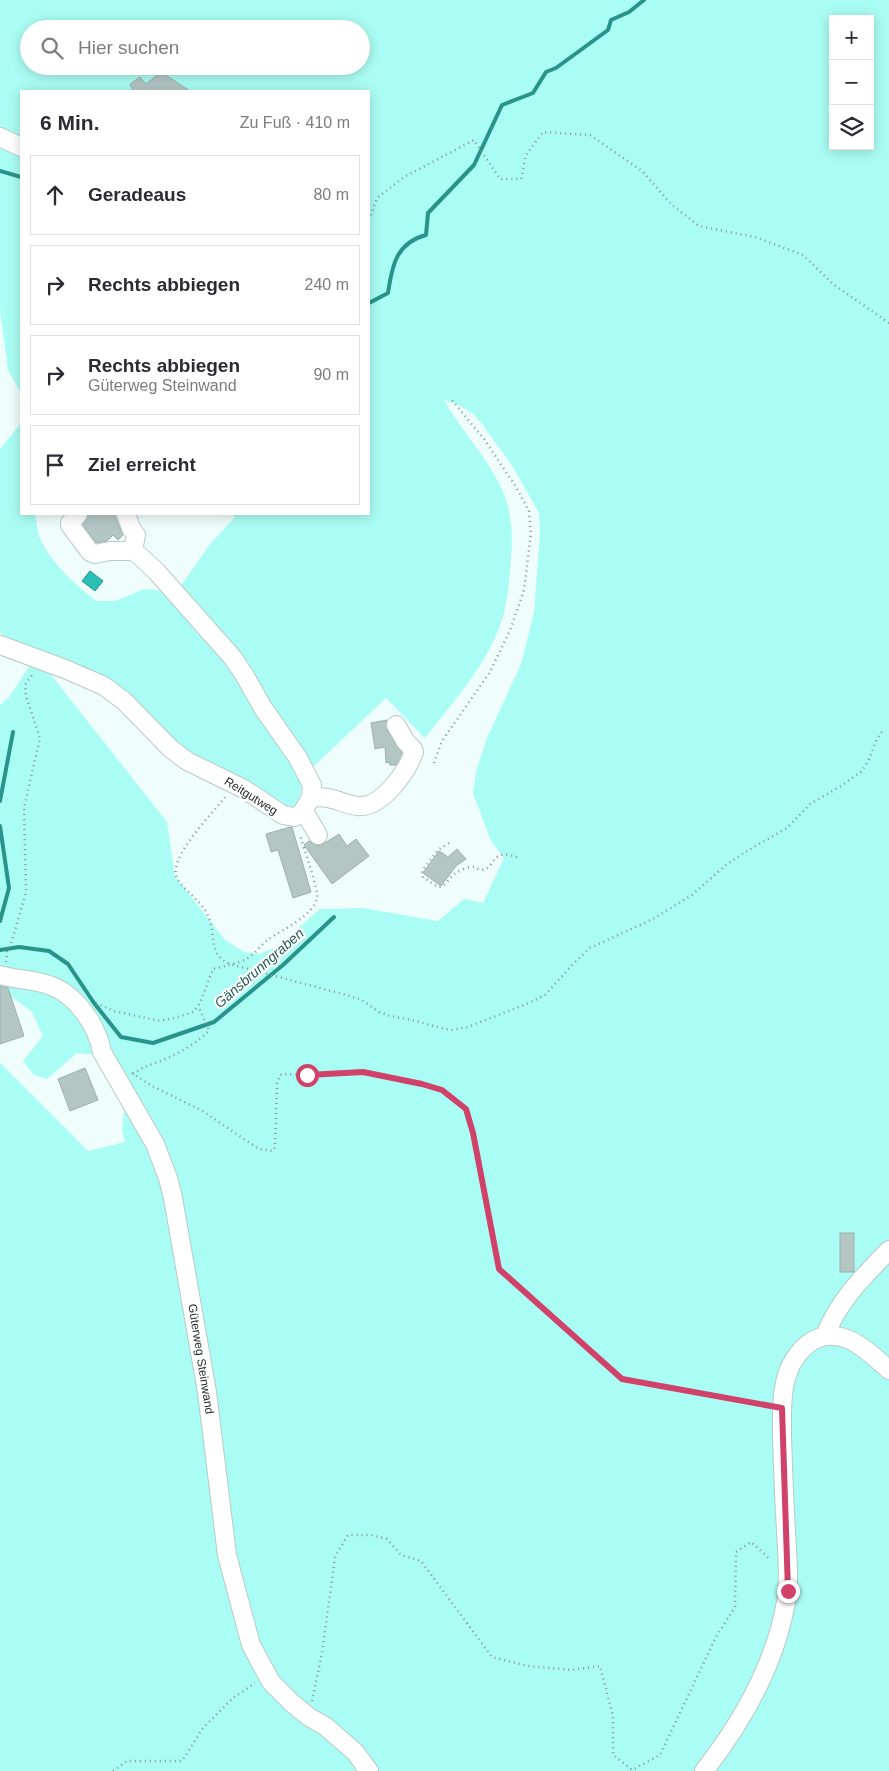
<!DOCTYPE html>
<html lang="de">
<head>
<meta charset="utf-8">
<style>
  :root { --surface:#fff; --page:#f2f2f3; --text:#2b2b33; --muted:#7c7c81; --line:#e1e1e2 }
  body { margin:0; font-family:Arial,sans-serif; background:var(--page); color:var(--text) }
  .controls { position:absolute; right:15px; top:15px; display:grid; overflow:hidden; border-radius:0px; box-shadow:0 2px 12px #0003 }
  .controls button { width:45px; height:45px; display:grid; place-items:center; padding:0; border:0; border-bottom:1px solid var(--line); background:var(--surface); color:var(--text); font:25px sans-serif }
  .stop { position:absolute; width:15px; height:15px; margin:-11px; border:4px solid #d0426a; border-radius:50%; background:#fff }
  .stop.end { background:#d0426a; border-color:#fff; box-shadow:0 1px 5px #0008 }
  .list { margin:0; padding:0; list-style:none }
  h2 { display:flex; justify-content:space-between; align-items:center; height:65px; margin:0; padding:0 20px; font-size:21px }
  h2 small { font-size:16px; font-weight:400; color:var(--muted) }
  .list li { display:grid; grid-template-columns:32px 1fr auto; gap:15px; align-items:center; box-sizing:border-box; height:80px; margin:0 10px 10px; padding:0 10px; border:1px solid var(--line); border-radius:0px }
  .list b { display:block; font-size:19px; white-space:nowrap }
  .list p { margin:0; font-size:16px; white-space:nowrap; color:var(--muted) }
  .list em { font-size:16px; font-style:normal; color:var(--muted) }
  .icon { flex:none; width:28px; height:28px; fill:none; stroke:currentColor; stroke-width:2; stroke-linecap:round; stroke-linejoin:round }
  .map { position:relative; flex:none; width:889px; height:1771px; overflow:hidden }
  .search { position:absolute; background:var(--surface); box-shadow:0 2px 12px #0003; left:20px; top:20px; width:350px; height:55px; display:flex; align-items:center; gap:12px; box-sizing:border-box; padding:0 18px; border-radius:28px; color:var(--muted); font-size:19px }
  .panel { position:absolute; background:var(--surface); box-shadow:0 2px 12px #0003; left:20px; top:90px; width:350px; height:425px; border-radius:0px }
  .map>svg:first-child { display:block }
  .green { fill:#aafdf4; fill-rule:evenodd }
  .water { fill:#29bfb4; stroke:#28938b }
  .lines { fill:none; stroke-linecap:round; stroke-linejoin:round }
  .stream { stroke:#28938b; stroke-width:4 }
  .building { fill:#b3c6c4; stroke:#9db0ad }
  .minor-casing { stroke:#b7cac8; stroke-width:20 }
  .path { stroke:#899492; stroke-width:2.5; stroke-dasharray:1 4; stroke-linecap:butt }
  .minor { stroke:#fff; stroke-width:18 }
  .route { stroke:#d0426a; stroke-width:6 }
  .labels { text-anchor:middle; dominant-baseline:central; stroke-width:4.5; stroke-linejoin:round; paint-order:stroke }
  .street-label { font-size:12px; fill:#262d2c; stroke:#fff }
  .water-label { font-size:14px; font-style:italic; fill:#1f5954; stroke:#fff }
</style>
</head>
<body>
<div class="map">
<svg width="889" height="1771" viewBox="0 0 889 1771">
  <rect width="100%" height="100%" fill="#effefc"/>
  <!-- green -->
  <g class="green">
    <path d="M0,0H889V1771H0V1063L88,1151L125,1142L122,1130L126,1090L106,1056L77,1053L47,1079L34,1075L23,1061L43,1036L32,1012L9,995L0,994V705L9,697L32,662L44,666L167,822L175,876L225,940L244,952L259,954L277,947L320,909L362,908L438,921L464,899L483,903L504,858L491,841L473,793L476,771L487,738L521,664L534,612L540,533L539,513L513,467L482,424L473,414L459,405L444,400C461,430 487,457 502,489C512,512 513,536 511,560C509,580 508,598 503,617C489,663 454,701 425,738L386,698L313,767L295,737L272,705L254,672L180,587L210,544L234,518V514H369V91H21V393L8,370L0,310ZM833,19H870V146H833ZM29,29H361V66H29Z"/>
    <path d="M21,423V514H35C37,522 37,533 41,541C53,565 76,585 96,601H116L144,589L158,590L169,599L197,633L233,671L245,694L259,716L278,737L301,781L302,789L299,803L294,806H282L194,757L31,647L3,637L0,631V449Z"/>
  </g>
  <!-- water -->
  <polygon class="water" points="90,571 103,581 95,591 82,581"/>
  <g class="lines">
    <!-- stream -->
    <g class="stream">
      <polyline points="0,171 21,177"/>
      <path d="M369,303L388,293C392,266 396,243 426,235L428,213L474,165L502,105L533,93L546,72L556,68L608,30L611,20L629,12L644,0"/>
      <polyline points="0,801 13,732"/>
      <polyline points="0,826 9,888 0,921"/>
      <polyline points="0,950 19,947 49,951 68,964 94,1003 121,1037 153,1043 214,1022 283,965 334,917"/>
    </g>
  </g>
  <!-- building -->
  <g class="building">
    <polygon points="161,72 190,91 133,91 130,84 140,77 146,84"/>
    <polygon points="88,514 114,514 123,535 118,540 113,535 107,541 96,543 83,525"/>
    <polygon points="387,720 387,730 402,753 396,765 390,765 389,762 386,763 385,747 375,749 371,723"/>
    <polygon points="290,827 292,827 311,892 293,898 278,850 271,852 266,834"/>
    <polygon points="339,834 347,846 356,839 369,856 332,884 304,845 309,841 318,846 323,844"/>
    <polygon points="457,849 466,859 456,866 441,886 423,873 439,851 448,857"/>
    <polygon points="0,986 8,988 24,1036 0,1044"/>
    <polygon points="85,1068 98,1100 70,1111 58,1079"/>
    <rect x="840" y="1233" width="14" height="39"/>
  </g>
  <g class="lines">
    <!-- minor casing -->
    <g class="minor-casing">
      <g id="minor">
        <polyline points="0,137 21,147"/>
        <polyline points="78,514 70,523 70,525 90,552 95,554 110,551 128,551 134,546 136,535 131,528 126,514"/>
        <polyline points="0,645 65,669 104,686 124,701 171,749 187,761 244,789 283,815 294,817 301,814 311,798 312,785 298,758 263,708 245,676 233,658 156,571 132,549"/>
        <path d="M311,798C331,795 339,803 357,806C381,809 407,772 414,752L413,749L406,742L396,725"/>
        <polyline points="304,811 318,835"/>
        <path d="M0,975C16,980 33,979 49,985C76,994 97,1025 102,1052L155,1144L168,1178L173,1198L207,1392L227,1555L251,1645L271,1682L292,1703L309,1717L325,1726L355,1752L369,1771"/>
        <path d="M825,1336C838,1301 864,1276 889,1250"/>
        <path d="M704,1771C743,1721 775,1665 786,1602C790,1579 787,1554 786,1530C784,1499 783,1467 782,1436C782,1416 781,1394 787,1375C791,1362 801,1347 814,1340C843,1325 869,1352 889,1370"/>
      </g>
    </g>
    <!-- path -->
    <g class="path">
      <polyline points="369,220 377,198 404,177 474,140 500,179 521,179 526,155 543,132 590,135 642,171 672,205 699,226 755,237 803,255 833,284 889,323"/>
      <polyline points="434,763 442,741 490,672 511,628 524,590 531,533 529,511 516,487 484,439 451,399"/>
      <path d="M225,797C214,812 164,861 178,880C188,895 202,900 209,918C216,936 208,955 230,964L350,996L362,1000L379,1012L390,1016L412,1020L445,1029L452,1030L468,1027L531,1002L545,995L575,962L590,948L653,919L692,895L726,865L747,851L787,828L810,804L841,786L862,771L869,759L877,739L883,730"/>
      <path d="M449,843L438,850L422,871L423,877L438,887C446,887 449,877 456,873C461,870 469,866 474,867C477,868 479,870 482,870C496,869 490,846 519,858"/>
      <polyline points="6,962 7,952 11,944 26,892 24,808 40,738 26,696 25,685 34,672"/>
      <path d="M96,1003L114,1011L160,1021L178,1017L193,1012L200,1003L213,969C223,966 237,964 246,959C255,955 261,944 269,939C283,929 313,916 317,898C319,890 303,847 300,835"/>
      <polyline points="132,1073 152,1086 201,1110 259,1149 273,1151 275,1147 277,1083 280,1075 283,1074 307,1075 363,1072 422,1084 435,1087 449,1095 466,1109 473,1133 499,1269 622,1379 769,1406"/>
      <path d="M133,1074C141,1068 149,1065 158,1062C176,1055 197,1044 209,1030L198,1006"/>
      <polyline points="312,1701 322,1653 335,1557 348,1535 371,1535 387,1539 401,1555 421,1561 492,1657 528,1666 572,1670 600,1666 613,1716 613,1755 632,1770 660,1755 716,1637 735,1607 736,1552 751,1542 771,1560"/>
      <polyline points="113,1771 127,1761 182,1761 203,1728 233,1698 255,1683"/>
    </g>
    <!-- minor -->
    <use href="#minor" class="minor"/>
  </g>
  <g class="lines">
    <!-- route -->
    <polyline class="route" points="307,1075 363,1072 422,1084 442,1090 466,1109 473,1133 499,1269 622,1379 782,1408 788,1591"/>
  </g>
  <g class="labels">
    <!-- street labels -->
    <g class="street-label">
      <text transform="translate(251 796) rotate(32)">Reitgutweg</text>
      <text transform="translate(201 1359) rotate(81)">Güterweg Steinwand</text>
    </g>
    <!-- water labels -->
    <g class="water-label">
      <text transform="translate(259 968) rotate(-41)">Gänsbrunngraben</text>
    </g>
  </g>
</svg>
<div class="controls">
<button>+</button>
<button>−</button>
<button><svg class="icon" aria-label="layers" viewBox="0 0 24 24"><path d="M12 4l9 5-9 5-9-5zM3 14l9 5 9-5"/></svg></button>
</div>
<div class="stop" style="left:307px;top:1075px"></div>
<div class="stop end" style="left:788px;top:1591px"></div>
<div class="search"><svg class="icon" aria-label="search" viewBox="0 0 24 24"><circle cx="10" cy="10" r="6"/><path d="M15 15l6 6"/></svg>Hier suchen</div>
<section class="panel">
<h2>6 Min.<small>Zu Fuß · 410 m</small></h2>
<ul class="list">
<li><svg class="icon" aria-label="ahead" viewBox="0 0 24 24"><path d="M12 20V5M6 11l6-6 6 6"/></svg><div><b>Geradeaus</b></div><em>80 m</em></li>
<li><svg class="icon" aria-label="right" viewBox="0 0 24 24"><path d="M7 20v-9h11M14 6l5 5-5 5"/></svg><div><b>Rechts abbiegen</b></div><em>240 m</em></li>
<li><svg class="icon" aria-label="right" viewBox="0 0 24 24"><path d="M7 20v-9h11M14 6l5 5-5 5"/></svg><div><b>Rechts abbiegen</b><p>Güterweg Steinwand</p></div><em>90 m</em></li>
<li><svg class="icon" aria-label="arrive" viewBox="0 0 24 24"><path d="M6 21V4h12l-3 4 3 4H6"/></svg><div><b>Ziel erreicht</b></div></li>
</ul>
</section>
</div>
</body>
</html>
